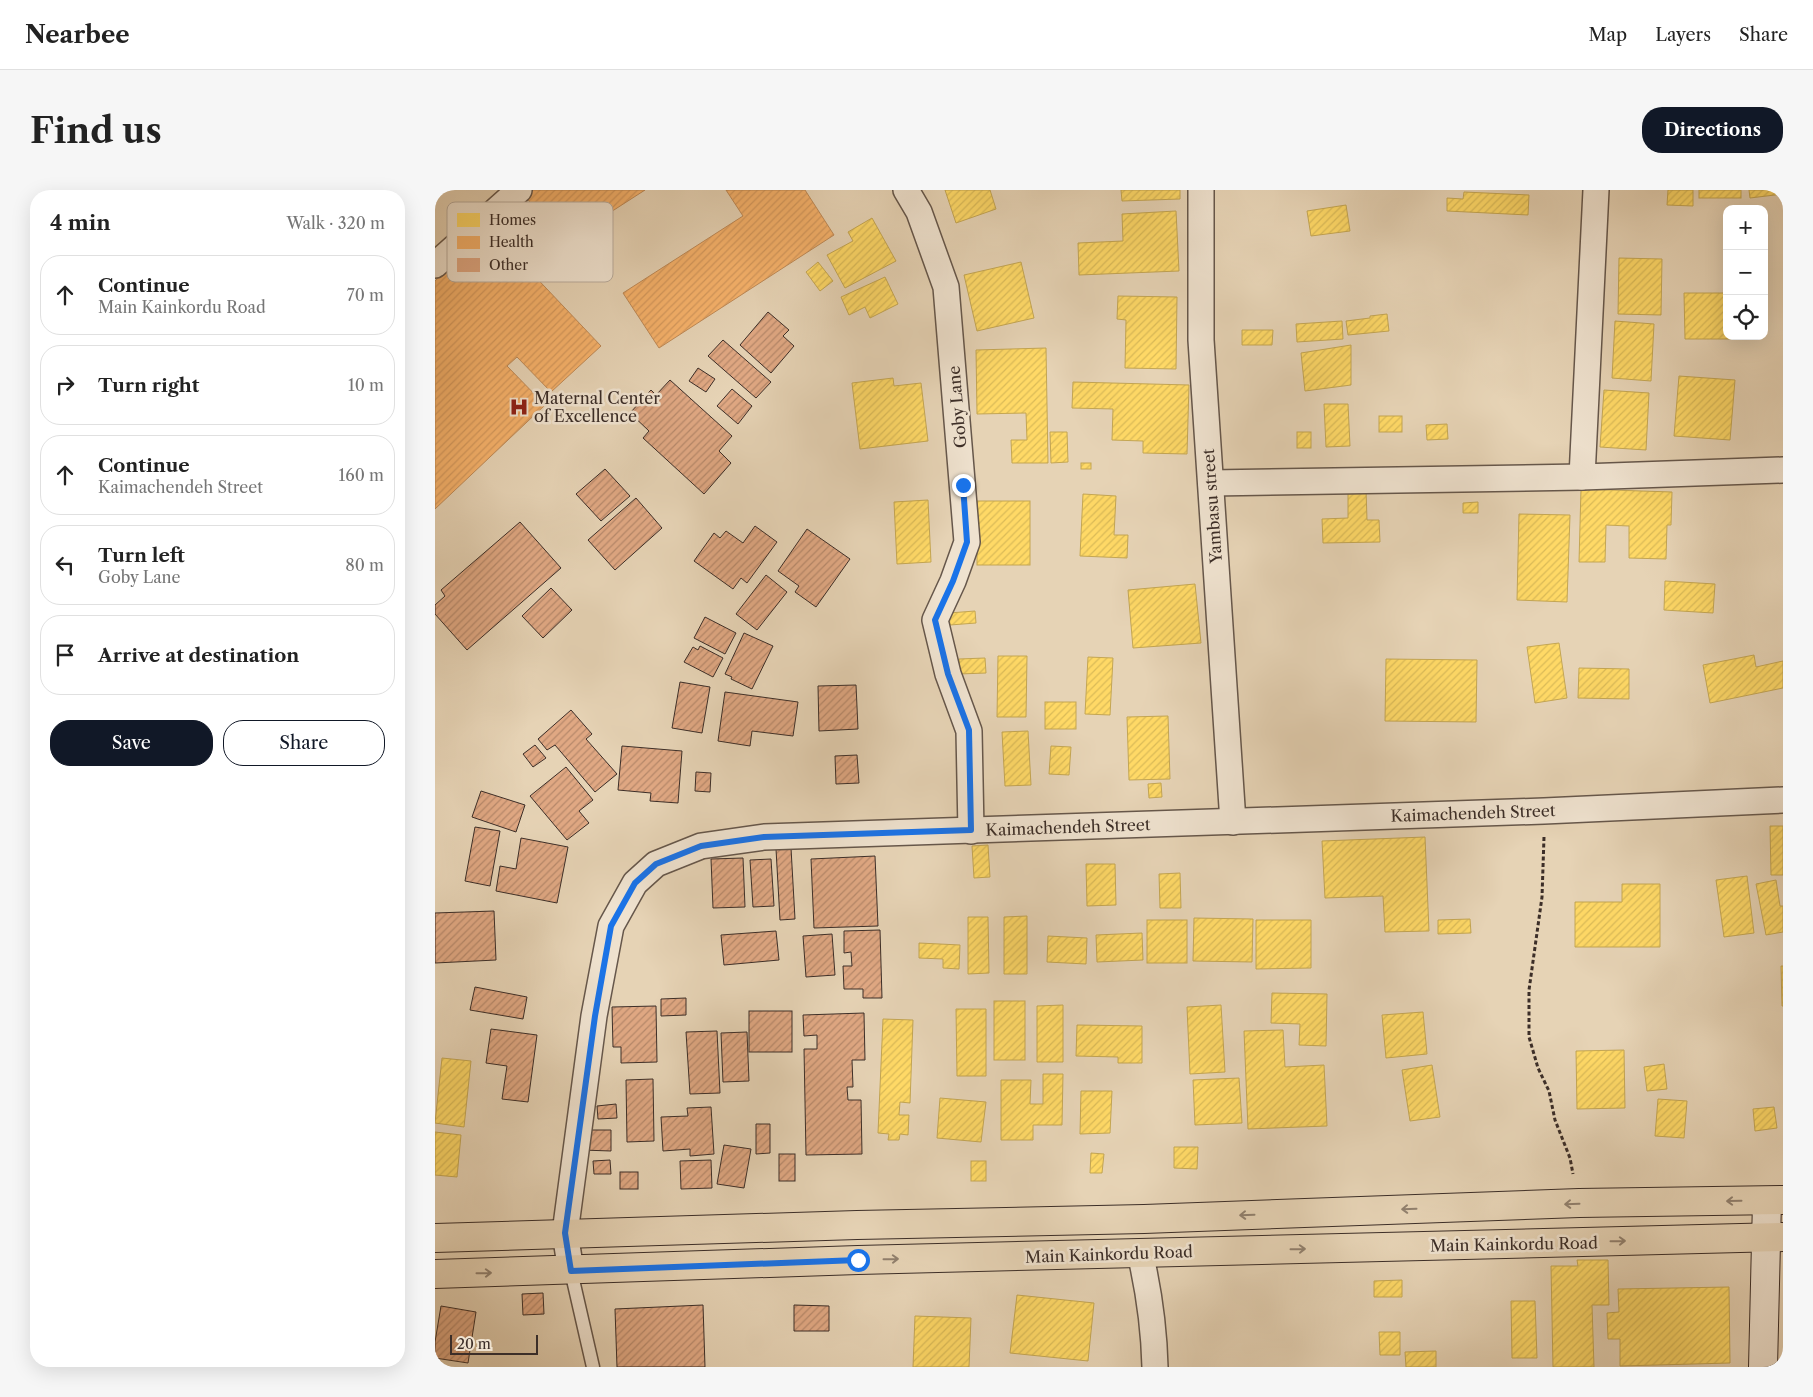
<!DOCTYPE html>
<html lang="en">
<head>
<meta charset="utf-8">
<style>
  :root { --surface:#fff; --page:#f6f6f6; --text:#222; --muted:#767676; --line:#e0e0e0; --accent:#111827 }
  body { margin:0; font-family:"Libre Caslon Text",serif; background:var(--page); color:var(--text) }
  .controls { position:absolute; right:15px; top:15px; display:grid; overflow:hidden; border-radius:10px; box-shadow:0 5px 20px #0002 }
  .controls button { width:45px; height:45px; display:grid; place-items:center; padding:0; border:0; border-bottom:1px solid var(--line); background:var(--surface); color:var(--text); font:25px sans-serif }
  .scale { position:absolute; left:15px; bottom:12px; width:88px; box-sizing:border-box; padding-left:5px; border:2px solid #3c2e28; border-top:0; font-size:14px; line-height:18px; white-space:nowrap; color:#3c2e28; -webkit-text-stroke:4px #efe2cf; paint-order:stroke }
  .stop { position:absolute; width:15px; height:15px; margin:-11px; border:4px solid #1a73e8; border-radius:50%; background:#fff }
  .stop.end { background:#1a73e8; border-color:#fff; box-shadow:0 1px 5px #0008 }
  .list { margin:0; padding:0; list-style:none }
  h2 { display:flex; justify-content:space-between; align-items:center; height:65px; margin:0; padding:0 20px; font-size:21px }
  h2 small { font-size:16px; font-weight:400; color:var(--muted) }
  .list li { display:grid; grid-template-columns:32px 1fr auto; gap:15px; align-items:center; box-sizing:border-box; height:80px; margin:0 10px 10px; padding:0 10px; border:1px solid var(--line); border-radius:20px }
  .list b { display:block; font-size:19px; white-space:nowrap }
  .list p { margin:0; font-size:16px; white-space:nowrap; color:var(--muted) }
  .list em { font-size:16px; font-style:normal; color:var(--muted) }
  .actions { display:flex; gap:10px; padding:15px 20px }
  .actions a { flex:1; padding:11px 0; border:1px solid var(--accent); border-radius:20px; text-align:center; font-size:18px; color:var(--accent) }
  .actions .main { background:var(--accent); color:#fff }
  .icon { flex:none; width:28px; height:28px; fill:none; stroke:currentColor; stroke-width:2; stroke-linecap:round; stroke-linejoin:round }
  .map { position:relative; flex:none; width:1348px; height:1177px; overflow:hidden; border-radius:20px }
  header { display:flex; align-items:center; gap:30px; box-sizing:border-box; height:70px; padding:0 25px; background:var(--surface); border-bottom:1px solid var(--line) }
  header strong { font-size:24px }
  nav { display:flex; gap:28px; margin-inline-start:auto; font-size:18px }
  .intro { display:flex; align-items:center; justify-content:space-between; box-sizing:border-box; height:120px; padding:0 30px }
  h1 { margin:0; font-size:35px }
  .button { padding:12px 22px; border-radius:20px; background:var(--accent); color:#fff; font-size:18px; font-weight:700 }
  main { display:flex; gap:30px; padding:0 30px }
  aside { flex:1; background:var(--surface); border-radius:20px; box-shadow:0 5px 20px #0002 }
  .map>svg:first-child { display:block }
  .homes { fill:url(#homes-hatch); stroke:#c4a653 }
  .health { fill:url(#health-hatch); stroke:#be8a57 }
  .building { fill:url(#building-hatch); stroke:#3c2e28 }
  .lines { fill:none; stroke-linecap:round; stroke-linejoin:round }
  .service-casing { stroke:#66574b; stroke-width:15 }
  .minor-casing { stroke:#66574b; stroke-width:28 }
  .secondary-casing { stroke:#3c2e28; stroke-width:30 }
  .primary-casing { stroke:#3c2e28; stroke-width:30 }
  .path { stroke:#3c2e28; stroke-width:3; stroke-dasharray:4 2.5; stroke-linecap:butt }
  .service { stroke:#efe2cf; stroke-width:12 }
  .minor { stroke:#efe2cf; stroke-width:25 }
  .secondary { stroke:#efe2cf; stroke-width:28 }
  .primary { stroke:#e6d3b5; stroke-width:28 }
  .oneway { stroke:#91806e }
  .route { stroke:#1a73e8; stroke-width:6 }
  .labels { text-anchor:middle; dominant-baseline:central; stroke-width:5; stroke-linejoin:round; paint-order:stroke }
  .poi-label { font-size:16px; fill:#3c2e28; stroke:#efe2cf; text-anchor:start }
  .street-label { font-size:16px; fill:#3c2e28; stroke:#efe2cf }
  .key { fill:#efe2cf; stroke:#b9ac9d; stroke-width:1 }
  .key-label { font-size:14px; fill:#3c2e28 }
</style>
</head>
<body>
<header>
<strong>Nearbee</strong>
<nav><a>Map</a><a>Layers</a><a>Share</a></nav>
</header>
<div class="intro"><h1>Find us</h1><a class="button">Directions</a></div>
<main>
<aside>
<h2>4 min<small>Walk · 320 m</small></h2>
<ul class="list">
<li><svg class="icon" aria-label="ahead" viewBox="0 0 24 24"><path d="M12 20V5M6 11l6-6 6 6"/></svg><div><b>Continue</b><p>Main Kainkordu Road</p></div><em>70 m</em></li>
<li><svg class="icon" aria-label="right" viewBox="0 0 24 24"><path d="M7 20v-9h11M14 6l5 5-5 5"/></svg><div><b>Turn right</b></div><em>10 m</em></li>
<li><svg class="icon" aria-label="ahead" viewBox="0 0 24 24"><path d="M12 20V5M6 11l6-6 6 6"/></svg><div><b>Continue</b><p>Kaimachendeh Street</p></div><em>160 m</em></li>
<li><svg class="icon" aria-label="left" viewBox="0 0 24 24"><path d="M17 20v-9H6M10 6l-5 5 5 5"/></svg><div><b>Turn left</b><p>Goby Lane</p></div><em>80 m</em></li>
<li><svg class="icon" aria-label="arrive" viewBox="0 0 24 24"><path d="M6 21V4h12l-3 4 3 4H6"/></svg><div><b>Arrive at destination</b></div></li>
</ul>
<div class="actions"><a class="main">Save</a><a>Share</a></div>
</aside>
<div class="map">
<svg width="1348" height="1177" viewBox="0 0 1348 1177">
  <defs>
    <pattern id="homes-hatch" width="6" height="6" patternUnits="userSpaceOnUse" patternTransform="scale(1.25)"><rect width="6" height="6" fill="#ffd966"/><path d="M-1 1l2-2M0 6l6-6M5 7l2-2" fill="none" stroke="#dbbb58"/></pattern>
    <pattern id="health-hatch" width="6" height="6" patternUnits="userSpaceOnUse" patternTransform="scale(1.25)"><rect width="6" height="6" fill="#f6b26b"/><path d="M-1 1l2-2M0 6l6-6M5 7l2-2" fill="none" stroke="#d4995d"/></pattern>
    <pattern id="building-hatch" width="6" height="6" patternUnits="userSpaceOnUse" patternTransform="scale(1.25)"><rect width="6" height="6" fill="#e0a883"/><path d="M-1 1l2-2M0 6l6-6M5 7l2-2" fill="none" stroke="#b7896b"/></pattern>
  </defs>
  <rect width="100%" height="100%" fill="#e6d3b5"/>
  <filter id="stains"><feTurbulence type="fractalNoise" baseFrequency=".004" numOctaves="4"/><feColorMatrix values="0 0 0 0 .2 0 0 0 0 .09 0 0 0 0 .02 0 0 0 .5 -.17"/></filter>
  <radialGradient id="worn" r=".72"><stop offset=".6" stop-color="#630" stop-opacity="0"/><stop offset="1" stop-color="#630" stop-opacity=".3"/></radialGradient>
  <!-- homes -->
  <g class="homes">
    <polygon points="510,0 555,0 561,19 521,33"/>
    <polygon points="686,0 745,0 745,9 687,11"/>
    <polygon points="1233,0 1258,0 1258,16 1232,15"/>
    <rect x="1264" y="0" width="42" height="8"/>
    <polygon points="1314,0 1348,0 1348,4 1315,8"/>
    <polygon points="1029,2 1094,5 1093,25 1012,21 1012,8 1028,9"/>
    <polygon points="911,15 915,41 876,46 872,21"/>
    <polygon points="741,21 744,81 644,85 643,53 688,51 687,24"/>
    <polygon points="437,28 461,71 410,98 392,65 418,51 413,42"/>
    <polygon points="1184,68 1227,69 1226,125 1183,124"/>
    <polygon points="383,72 398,91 385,101 371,82"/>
    <polygon points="586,72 599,128 542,141 529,85"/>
    <polygon points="450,87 463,114 435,128 430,117 414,125 406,107"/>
    <polygon points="1249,103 1292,103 1292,146 1316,146 1316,149 1250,149"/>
    <polygon points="683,106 742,107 741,179 690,178 691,130 682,129"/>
    <polygon points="952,124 954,141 913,145 911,131 935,128 935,126"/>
    <polygon points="907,131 908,149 862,152 861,134"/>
    <polygon points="1180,131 1219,134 1216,191 1177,188"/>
    <polygon points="807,140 838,140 837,155 807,155"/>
    <polygon points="916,155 916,195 870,201 866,163"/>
    <polygon points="611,158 613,273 577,273 576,250 592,250 591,223 542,224 541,160"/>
    <polygon points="1244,186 1300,190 1295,250 1239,246"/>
    <polygon points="458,188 459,196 486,193 493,251 425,259 417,193"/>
    <polygon points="638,192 754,195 752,264 708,263 708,251 677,250 678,219 637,218"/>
    <polygon points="1169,200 1214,203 1211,260 1165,257"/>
    <polygon points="889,214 913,214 915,256 891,257"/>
    <rect x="944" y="226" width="23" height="16"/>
    <polygon points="1012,234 1013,249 992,250 991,235"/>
    <polygon points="615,242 632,242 633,272 616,273"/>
    <rect x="862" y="242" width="14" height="16"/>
    <rect x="646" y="273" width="10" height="6"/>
    <polygon points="913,299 931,299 932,330 944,330 945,352 888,353 887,329 913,328"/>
    <polygon points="1146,299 1237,302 1236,335 1232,335 1231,369 1194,368 1194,336 1171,335 1170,372 1144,372"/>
    <polygon points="648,304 681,306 679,345 693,345 692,368 645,366"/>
    <polygon points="493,310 496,372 462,374 459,312"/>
    <rect x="542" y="311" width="53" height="64"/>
    <polygon points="1043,312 1043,323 1028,323 1028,313"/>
    <polygon points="1084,324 1135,325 1132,412 1082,410"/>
    <polygon points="1230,391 1280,394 1278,423 1229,420"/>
    <polygon points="760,394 766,453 698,458 693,400"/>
    <polygon points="540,421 541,433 515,435 514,423"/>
    <polygon points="1124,453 1132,508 1100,513 1092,457"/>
    <polygon points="1319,465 1321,477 1348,471 1348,498 1275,513 1268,475"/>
    <polygon points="563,466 592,466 591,527 562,527"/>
    <polygon points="653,467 678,468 675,525 650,524"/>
    <polygon points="550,468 551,483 524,484 524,469"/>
    <polygon points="951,469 1042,470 1041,532 950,531"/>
    <polygon points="1144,478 1194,479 1194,509 1143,508"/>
    <rect x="610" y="512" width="31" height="27"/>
    <polygon points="733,526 735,589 694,590 692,527"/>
    <polygon points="593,541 596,595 570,596 567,542"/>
    <polygon points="616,556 636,557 634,585 614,584"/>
    <polygon points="726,593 727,607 714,608 713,594"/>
    <polygon points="1335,636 1348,636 1348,685 1336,685"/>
    <polygon points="990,647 994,741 950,742 948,706 890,708 887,651"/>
    <polygon points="553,655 555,687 539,688 537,656"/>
    <polygon points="651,674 680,674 681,715 652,716"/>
    <polygon points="745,683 746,718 725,718 724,684"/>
    <polygon points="1312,686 1319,743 1289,747 1281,690"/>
    <polygon points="1341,690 1345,716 1348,716 1348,742 1331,745 1321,694"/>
    <polygon points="1187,694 1225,694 1225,757 1140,757 1140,712 1187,712"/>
    <polygon points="592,726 592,784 569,784 569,727"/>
    <polygon points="533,727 553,727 554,783 533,784"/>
    <polygon points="759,728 818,729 817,772 758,771"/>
    <polygon points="1035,729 1036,743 1003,744 1003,730"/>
    <rect x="712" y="730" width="40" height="43"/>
    <polygon points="821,730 876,730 876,778 821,779"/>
    <polygon points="707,743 708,770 662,772 661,745"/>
    <polygon points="613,746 652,748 651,774 612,772"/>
    <polygon points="484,753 525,755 524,779 508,778 508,769 484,768"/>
    <polygon points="1346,776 1348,776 1348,816 1347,816"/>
    <polygon points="837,803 892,804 891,856 864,855 865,834 836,833"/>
    <rect x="559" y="811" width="31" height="59"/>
    <polygon points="628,815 628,872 602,872 602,816"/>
    <polygon points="786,815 790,882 755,884 752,817"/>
    <polygon points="521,819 551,819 551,886 522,886"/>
    <polygon points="988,822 992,864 951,868 947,825"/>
    <polygon points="448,829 478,830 475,913 465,912 464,925 474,925 473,945 465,944 464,950 453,950 454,944 443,943"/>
    <polygon points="642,835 707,836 707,873 683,873 683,867 641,866"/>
    <polygon points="848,840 850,877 889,875 892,936 813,939 809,841"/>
    <polygon points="1189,860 1190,918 1142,919 1141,861"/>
    <polygon points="7,868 36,871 29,937 0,933"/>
    <polygon points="1229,874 1232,899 1212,901 1209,877"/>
    <polygon points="997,875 1005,927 975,931 967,880"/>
    <polygon points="608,884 628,884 627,935 598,935 598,950 566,950 566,890 596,890 595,914 608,914"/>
    <polygon points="804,888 807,933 760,935 758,890"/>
    <polygon points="646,901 677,901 675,943 645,944"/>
    <polygon points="505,908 551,912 546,952 502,948"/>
    <polygon points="1223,909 1252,911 1249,948 1220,946"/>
    <polygon points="1339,917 1342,938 1320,941 1318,919"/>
    <polygon points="0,942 26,945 22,987 0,985"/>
    <polygon points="739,957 763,957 762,979 739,978"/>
    <polygon points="656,963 669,964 667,983 655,983"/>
    <rect x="536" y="971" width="15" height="20"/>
    <polygon points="1142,1070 1173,1070 1174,1115 1157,1115 1159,1177 1118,1177 1116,1076 1143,1076"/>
    <polygon points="967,1090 967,1107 939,1107 939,1091"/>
    <polygon points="1294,1097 1295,1173 1185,1176 1185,1149 1173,1149 1172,1123 1184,1122 1183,1099"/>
    <polygon points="582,1105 659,1113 653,1171 575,1163"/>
    <polygon points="1076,1111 1100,1111 1102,1168 1077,1168"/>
    <polygon points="480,1126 536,1128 534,1177 478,1177"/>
    <polygon points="944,1142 965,1142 965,1165 945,1165"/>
    <polygon points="1001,1161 1001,1177 971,1177 970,1162"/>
  </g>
  <!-- health -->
  <g class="health">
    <polygon points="87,0 210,0 123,56"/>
    <polygon points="291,0 370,0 399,45 224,158 188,103 308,26"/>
    <polygon points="55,39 166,156 116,202 82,167 72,176 110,215 0,319 0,91"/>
  </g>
  <!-- building -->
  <g class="building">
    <polygon points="333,122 354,140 348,146 359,156 336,183 305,155"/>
    <polygon points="288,150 336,192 321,208 273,166"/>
    <polygon points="263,178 280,189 271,202 254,191"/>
    <polygon points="235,190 297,246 284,261 296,273 269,304 208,248 214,241 195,223 216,200 221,205"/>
    <polygon points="297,199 317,216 303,234 282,216"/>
    <polygon points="170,279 195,306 166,331 141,304"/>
    <polygon points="201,308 227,338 180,380 153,350"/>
    <polygon points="85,332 126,378 32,460 0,424 0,415 10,406 6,400"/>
    <polygon points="320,336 342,352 312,393 306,388 298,399 259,371 279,343 285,348 291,341 308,353"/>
    <polygon points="372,339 415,369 381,417 360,402 364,396 343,381"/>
    <polygon points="331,385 352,402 322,440 301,424"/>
    <polygon points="116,398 137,420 108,448 87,426"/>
    <polygon points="270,427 301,443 290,464 259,448"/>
    <polygon points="309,443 338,456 317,499 296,489 297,487 290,484"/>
    <polygon points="265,456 288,468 278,487 249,472 258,457 263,460"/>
    <polygon points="245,492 275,497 267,543 237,538"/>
    <polygon points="421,495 423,539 384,541 383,496"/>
    <polygon points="290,502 363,512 358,546 317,541 315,556 283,551"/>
    <polygon points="136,520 157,544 151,549 182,584 160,602 120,555 112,560 103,549"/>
    <polygon points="100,555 111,568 98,577 88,564"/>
    <polygon points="187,556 247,561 243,613 215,611 216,603 183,600"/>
    <polygon points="422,565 424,593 401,594 400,566"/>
    <polygon points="131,577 158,610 144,621 154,633 132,650 95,606"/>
    <polygon points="261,582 276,583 275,602 260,601"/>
    <polygon points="46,601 90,615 81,642 37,627"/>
    <polygon points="40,637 65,641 55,696 30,691"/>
    <polygon points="86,648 133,657 122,713 61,701 65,676 81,679"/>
    <polygon points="356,658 360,729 345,730 341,659"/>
    <polygon points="440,666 443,736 379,738 376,669"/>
    <polygon points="308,668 310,717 278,718 276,669"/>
    <polygon points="336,669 339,716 318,717 315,670"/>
    <polygon points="59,721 61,770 0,773 0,723"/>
    <polygon points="445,740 447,808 428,808 428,799 409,799 408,776 417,776 416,762 409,763 409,741"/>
    <polygon points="341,741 344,770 289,775 286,745"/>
    <polygon points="397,744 400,785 371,787 368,746"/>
    <polygon points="40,797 92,807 88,829 35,820"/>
    <polygon points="251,808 251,825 226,826 226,809"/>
    <polygon points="221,816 222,872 186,873 186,857 178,857 177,817"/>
    <rect x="314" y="821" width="43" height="41"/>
    <polygon points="429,823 430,870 417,870 418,897 412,897 413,910 426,910 427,964 371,965 369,859 382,859 382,845 369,846 368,825"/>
    <polygon points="56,839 102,845 93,912 67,909 72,876 51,873"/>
    <polygon points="282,841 285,903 255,904 251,842"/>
    <polygon points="312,842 314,891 288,892 286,843"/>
    <polygon points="218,889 219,951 192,952 191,890"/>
    <polygon points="181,914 182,928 163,929 162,916"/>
    <polygon points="276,917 279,964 255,966 255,959 228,961 226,927 253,926 252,918"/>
    <polygon points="321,934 335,934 335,963 321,964"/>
    <polygon points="147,940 176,940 176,961 147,960"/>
    <polygon points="289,955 316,959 309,998 282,994"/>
    <rect x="344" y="964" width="16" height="27"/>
    <polygon points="175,970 176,984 159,984 158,971"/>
    <polygon points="276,970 277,998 246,999 245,971"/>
    <rect x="185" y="982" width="18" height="17"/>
    <polygon points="108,1103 109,1124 88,1125 87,1104"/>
    <polygon points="268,1115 270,1177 182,1177 180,1119"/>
    <polygon points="359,1115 394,1116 394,1141 359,1141"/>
    <polygon points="6,1116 41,1122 33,1173 0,1168 0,1152"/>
  </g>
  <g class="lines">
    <!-- service casing -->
    <g class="service-casing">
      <polyline id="service" points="136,1081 158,1177"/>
    </g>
    <!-- minor casing -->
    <g class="minor-casing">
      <g id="minor">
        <polyline points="471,0 484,22 511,97 532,352 518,391 500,430 513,484 534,541 536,641"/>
        <polyline points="766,0 766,150 798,632"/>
        <polyline points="0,75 84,0"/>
        <polyline points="1147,287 1161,0"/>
        <polyline points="776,293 1147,287 1348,280"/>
        <path d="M705,1063C714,1101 719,1138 720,1177"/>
        <polyline points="136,1081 130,1043 159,826 176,736 200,693 221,674 266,656 329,647 1109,621 1348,610"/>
      </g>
    </g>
    <!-- secondary casing -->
    <g class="secondary-casing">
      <polyline id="secondary" points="1328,1177 1332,1011"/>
    </g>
    <!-- primary casing -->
    <g class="primary-casing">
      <g id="primary">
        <polyline points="0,1048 422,1035 709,1029 1144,1013 1348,1010"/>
        <polyline points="0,1084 423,1070 1348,1047"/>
      </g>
    </g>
    <!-- path -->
    <polyline class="path" points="1109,647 1107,707 1094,800 1094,847 1103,878 1114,901 1120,930 1135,968 1138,984"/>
    <!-- service -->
    <use href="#service" class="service"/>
    <!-- minor -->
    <use href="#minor" class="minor"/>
    <!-- secondary -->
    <use href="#secondary" class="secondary"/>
    <!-- primary -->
    <use href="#primary" class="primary"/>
  </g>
  <!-- one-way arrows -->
  <defs><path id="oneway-shaft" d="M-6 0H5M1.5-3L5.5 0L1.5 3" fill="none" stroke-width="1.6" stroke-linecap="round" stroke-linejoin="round" transform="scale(1.25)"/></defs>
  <g class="oneway">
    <use href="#oneway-shaft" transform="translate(1299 1011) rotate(179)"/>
    <use href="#oneway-shaft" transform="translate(1137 1014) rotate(178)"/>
    <use href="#oneway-shaft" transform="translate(974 1019) rotate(178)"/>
    <use href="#oneway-shaft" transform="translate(812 1025) rotate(178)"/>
    <use href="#oneway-shaft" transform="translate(1183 1051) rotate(-1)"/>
    <use href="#oneway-shaft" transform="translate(863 1059) rotate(-1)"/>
    <use href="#oneway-shaft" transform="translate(456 1069) rotate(-1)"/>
    <use href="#oneway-shaft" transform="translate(49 1083) rotate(-1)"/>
  </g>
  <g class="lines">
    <!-- route -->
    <polyline class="route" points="423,1070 136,1081 130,1043 160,826 176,736 200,693 221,674 266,656 329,647 536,640 534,540 513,484 500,430 518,391 532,352 528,295"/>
  </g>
  <!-- icons -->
  <defs>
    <g id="hospital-bare" transform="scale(1.5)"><path d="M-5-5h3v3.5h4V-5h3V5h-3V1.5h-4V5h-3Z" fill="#8f2418" stroke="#efe2cf" stroke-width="2.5" paint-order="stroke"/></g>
  </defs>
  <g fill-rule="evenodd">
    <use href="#hospital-bare" x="84" y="217"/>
  </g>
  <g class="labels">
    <!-- poi labels -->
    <g class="poi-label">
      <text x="99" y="208">Maternal Center<tspan x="99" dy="18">of Excellence</tspan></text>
    </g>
    <!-- street labels -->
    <g class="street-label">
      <text transform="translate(522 217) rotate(-95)">Goby Lane</text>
      <text transform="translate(777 316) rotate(-94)">Yambasu street</text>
      <text transform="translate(1038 623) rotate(-2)">Kaimachendeh Street</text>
      <text transform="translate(633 637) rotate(-2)">Kaimachendeh Street</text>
      <text transform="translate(1079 1054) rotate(-1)">Main Kainkordu Road</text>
      <text transform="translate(674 1064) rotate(-2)">Main Kainkordu Road</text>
    </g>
  </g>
  <!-- legend -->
  <rect x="12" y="12" width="166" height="80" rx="8" class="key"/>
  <rect x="22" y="23" width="23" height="14" fill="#ffd966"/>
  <rect x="22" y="46" width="23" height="13" fill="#f6b26b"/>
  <rect x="22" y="68" width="23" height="14" fill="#e0a883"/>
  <g class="key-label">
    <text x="54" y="35">Homes</text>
    <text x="54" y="57">Health</text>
    <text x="54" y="80">Other</text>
  </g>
  <rect width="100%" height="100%" filter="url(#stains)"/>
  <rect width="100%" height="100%" fill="url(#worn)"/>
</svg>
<div class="controls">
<button>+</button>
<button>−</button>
<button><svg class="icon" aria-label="locate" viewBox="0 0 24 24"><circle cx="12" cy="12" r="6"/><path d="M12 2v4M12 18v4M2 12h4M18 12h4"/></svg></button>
</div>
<div class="scale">20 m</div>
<div class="stop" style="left:423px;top:1070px"></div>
<div class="stop end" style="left:528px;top:295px"></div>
</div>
</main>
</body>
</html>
